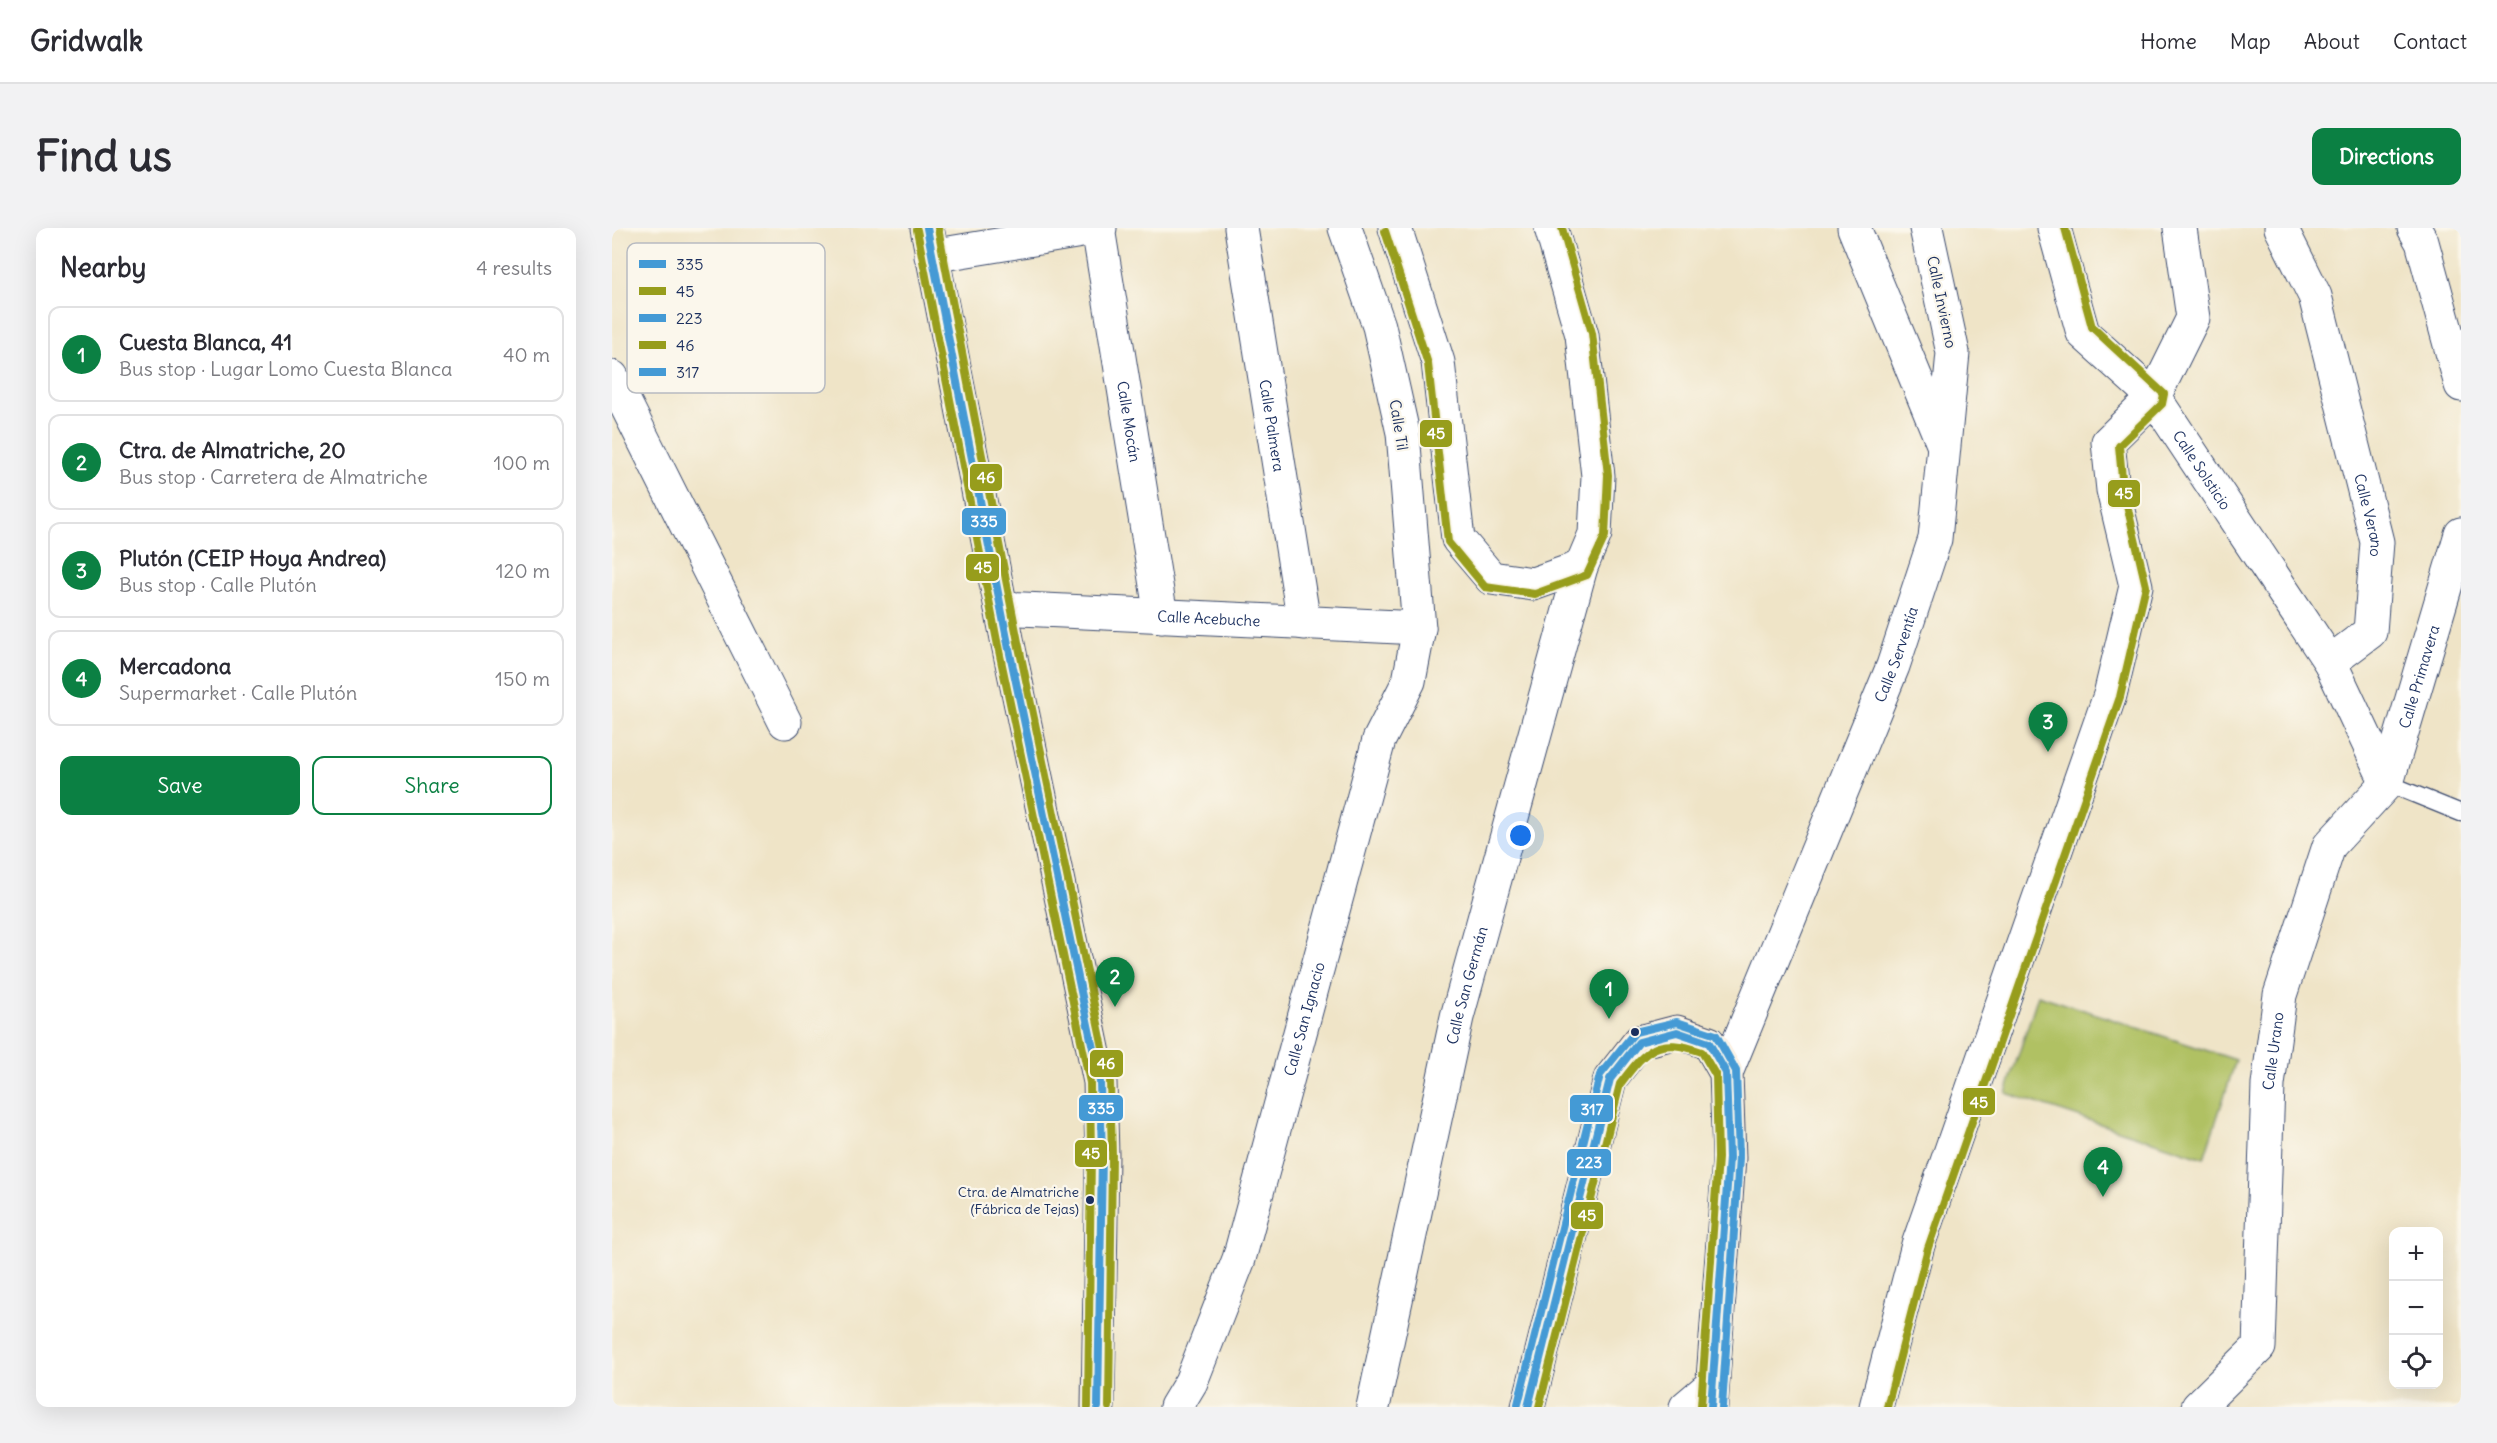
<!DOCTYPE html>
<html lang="en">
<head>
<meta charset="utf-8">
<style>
  :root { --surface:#fff; --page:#f2f2f3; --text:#2b2b33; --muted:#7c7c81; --line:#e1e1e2; --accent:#0b8043 }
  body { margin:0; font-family:Delius,sans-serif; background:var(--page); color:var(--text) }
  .controls { position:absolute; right:18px; bottom:18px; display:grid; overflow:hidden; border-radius:12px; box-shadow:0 6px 24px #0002 }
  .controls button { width:54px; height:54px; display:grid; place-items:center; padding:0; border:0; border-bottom:2px solid var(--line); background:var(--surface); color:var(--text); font:30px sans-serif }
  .you { position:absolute; left:909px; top:608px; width:21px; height:21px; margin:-15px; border:4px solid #fff; border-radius:50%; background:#1a73e8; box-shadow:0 0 0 9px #1a73e833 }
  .badge { display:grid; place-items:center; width:39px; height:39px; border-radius:50%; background:var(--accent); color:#fff; font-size:20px; font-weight:700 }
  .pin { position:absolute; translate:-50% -50px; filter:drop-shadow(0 2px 3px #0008) }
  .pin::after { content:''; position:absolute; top:32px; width:21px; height:18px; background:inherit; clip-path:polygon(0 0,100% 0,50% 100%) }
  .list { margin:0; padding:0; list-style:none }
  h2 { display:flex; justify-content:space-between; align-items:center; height:78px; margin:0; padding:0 24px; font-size:26px }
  h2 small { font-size:20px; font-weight:400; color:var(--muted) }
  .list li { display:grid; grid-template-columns:39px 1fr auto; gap:18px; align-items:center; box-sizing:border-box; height:96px; margin:0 12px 12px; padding:0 12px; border:2px solid var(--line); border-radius:12px }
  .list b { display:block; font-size:22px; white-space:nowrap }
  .list p { margin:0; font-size:20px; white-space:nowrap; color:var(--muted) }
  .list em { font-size:20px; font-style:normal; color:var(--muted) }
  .actions { display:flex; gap:12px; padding:18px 24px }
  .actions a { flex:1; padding:14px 0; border:2px solid var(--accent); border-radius:12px; text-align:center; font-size:21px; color:var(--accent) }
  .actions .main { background:var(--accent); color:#fff }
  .icon { flex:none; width:33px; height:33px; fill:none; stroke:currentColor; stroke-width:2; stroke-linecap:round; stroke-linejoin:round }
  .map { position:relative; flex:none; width:1849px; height:1179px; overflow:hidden; border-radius:12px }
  header { display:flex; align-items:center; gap:36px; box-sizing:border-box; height:84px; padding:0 30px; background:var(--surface); border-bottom:2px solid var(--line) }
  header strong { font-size:28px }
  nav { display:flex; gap:33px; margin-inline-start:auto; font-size:21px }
  .intro { display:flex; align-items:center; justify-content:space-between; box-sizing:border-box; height:144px; padding:0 36px }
  h1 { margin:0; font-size:42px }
  .button { padding:15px 27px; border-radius:12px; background:var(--accent); color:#fff; font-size:21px; font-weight:700 }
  main { display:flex; gap:36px; padding:0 36px }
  aside { flex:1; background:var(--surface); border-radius:12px; box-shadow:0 6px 24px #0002 }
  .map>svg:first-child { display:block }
  .green { fill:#b0c164; stroke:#667861; stroke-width:1.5 }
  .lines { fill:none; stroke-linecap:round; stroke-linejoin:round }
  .lane-casing { stroke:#3b4a6e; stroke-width:19 }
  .street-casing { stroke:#3b4a6e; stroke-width:35 }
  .secondary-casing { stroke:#3b4a6e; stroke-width:35 }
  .lane { stroke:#fff; stroke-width:16 }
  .street { stroke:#fff; stroke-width:33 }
  .secondary { stroke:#fce5cf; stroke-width:33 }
  .bus-1-casing { stroke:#fbf7ec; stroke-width:12 }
  .bus-2-casing { stroke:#fbf7ec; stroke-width:12 }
  .bus-3-casing { stroke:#fbf7ec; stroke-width:12 }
  .bus-4-casing { stroke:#fbf7ec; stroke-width:12 }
  .bus-5-casing { stroke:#fbf7ec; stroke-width:12 }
  .bus-1 { stroke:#449ad5; stroke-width:8 }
  .bus-2 { stroke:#979d1c; stroke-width:8 }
  .bus-3 { stroke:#449ad5; stroke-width:8 }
  .bus-4 { stroke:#979d1c; stroke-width:8 }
  .bus-5 { stroke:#449ad5; stroke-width:8 }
  .bus-dot { fill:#1b2f5e; stroke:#fbf7ec; stroke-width:2 }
  .labels { text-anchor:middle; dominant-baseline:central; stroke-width:4.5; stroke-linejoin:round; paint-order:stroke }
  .bus-label { font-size:14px; fill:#1b2f5e; stroke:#fbf7ec; text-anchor:end }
  .street-label { font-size:15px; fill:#1b2f5e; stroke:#fbf7ec }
  .key { fill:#fbf7ec; stroke:#b8bbc1; stroke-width:1.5 }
  .key-label { font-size:16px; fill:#1b2f5e }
  .line-badge { stroke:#fbf7ec; stroke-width:2 }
  .badge-label { font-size:16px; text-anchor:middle; font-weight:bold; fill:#fff }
</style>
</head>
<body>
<header>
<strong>Gridwalk</strong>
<nav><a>Home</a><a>Map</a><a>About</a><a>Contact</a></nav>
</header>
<div class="intro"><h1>Find us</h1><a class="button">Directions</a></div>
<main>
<aside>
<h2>Nearby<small>4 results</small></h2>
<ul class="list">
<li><span class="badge">1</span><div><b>Cuesta Blanca, 41</b><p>Bus stop · Lugar Lomo Cuesta Blanca</p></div><em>40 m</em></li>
<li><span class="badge">2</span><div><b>Ctra. de Almatriche, 20</b><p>Bus stop · Carretera de Almatriche</p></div><em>100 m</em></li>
<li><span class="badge">3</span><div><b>Plutón (CEIP Hoya Andrea)</b><p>Bus stop · Calle Plutón</p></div><em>120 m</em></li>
<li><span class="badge">4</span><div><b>Mercadona</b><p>Supermarket · Calle Plutón</p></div><em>150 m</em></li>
</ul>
<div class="actions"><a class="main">Save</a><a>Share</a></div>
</aside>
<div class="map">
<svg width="1849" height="1179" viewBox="0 0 1849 1179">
  <rect width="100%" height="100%" fill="#fbf7ec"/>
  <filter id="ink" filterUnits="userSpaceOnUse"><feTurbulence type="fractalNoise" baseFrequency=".0167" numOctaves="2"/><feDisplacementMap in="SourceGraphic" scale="12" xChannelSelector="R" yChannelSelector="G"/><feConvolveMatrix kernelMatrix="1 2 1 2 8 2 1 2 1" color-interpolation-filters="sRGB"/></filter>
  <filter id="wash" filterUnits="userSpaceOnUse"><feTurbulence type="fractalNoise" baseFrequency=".008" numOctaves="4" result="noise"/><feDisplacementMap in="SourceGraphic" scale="24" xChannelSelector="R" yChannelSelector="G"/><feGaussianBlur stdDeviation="1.35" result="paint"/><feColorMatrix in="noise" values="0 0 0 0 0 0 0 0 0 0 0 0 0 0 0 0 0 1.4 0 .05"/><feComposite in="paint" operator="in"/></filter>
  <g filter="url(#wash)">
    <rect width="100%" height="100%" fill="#efe4c7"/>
    <!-- green -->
    <polygon class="green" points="1426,767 1624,832 1592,930 1394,865"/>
  </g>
  <g filter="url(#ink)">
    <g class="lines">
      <!-- lane casing -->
      <g class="lane-casing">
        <polyline id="lane" points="1775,555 1849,585"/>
      </g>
      <!-- street casing -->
      <g class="street-casing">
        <g id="street">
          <path id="s1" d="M486,0L549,388"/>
          <path id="s2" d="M629,0L692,395"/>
          <polyline points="783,0 826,134 846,311 879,350 921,356 969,339"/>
          <polyline points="1242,0 1331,216"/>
          <path id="s3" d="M1442,0L1471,105L1542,169L1718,434L1775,555"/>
          <path id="s4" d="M1669,0L1703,68L1765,314L1758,404L1718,434"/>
          <polyline points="1802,0 1810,14 1849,157"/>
          <polyline points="319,28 488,0"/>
          <polyline points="0,149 173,494"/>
          <path id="s5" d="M389,380L807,400"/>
          <path id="s6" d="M1114,845L1281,438L1323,311L1341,125L1314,0"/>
          <path id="s7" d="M564,1179L579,1154L627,1031L767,512L797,453L807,400L791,205L767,98L733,0"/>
          <path id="s8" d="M761,1179L845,789L969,339L983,306L986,248L970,107L939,0"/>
          <polyline points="1074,1179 1100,1157"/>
          <polyline points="1264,1179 1306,1017 1498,467 1524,358 1501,262 1496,214 1542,169 1581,90 1568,0"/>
          <path id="s9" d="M1586,1179L1647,1119L1656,857L1668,767L1717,618L1775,555L1849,306"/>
        </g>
      </g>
      <!-- secondary casing -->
      <g class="secondary-casing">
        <g id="secondary">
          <polyline points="315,0 396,416 488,854 490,927 486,1179"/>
          <polyline points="916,1179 998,851 1027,814 1065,804 1097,815 1114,845 1117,930 1099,1179"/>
        </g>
      </g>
      <!-- lane -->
      <use href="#lane" class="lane"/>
      <!-- street -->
      <use href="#street" class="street"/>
      <!-- secondary -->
      <use href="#secondary" class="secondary"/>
      <!-- bus-1 casing -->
      <g class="bus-1-casing">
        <polyline id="bus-1" points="315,0 396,416 488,854 490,927 486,1179"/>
      </g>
      <!-- bus-2 casing -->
      <g class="bus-2-casing">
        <g id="bus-2">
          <polyline points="305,2 386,418 478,855 479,927 476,1179"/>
          <polyline points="773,3 816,136 836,314 873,359 923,366 975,347 993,308 996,247 980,105 950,0"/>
          <path d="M927,1179L1008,856C1035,821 1044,808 1090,824L1104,848L1106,930L1089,1178"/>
          <polyline points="1275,1179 1316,1020 1508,469 1534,358 1511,260 1507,218 1550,176 1552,166 1480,99 1453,0"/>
        </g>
      </g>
      <!-- bus-3 casing -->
      <g class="bus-3-casing">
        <polyline id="bus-3" points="916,1179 998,851 1027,814 1065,804 1097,815 1114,845 1117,930 1099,1179"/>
      </g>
      <!-- bus-4 casing -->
      <g class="bus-4-casing">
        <polyline id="bus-4" points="326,0 406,414 498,853 500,927 497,1179"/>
      </g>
      <!-- bus-5 casing -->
      <g class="bus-5-casing">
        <polyline id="bus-5" points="906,1176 988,847 1023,804 1065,794 1104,807 1124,843 1127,930 1110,1179"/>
      </g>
      <!-- bus-1 -->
      <use href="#bus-1" class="bus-1"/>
      <!-- bus-2 -->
      <use href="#bus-2" class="bus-2"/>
      <!-- bus-3 -->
      <use href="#bus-3" class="bus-3"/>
      <!-- bus-4 -->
      <use href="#bus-4" class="bus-4"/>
      <!-- bus-5 -->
      <use href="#bus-5" class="bus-5"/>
    </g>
  </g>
  <!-- markers -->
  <g class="bus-dot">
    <circle cx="1023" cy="804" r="5"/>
    <circle cx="478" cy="972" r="5"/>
  </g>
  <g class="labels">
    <!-- bus labels -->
    <g class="bus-label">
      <text x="467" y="964">Ctra. de Almatriche<tspan x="467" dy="17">(Fábrica de Tejas)</tspan></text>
    </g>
    <!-- street labels -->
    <g class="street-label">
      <text transform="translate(1330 74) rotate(78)">Calle Invierno</text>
      <text stroke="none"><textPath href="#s1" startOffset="196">Calle Mocán</textPath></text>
      <text transform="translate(787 197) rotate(81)">Calle Til</text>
      <text stroke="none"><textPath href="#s2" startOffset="200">Calle Palmera</textPath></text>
      <text stroke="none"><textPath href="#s3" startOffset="292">Calle Solsticio</textPath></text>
      <text stroke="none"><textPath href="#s4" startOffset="302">Calle Verano</textPath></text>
      <text stroke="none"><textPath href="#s5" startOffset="208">Calle Acebuche</textPath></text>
      <text stroke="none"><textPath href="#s6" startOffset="452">Calle Serventía</textPath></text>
      <text stroke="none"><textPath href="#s9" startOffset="792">Calle Primavera</textPath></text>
      <text stroke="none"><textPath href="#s8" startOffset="432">Calle San Germán</textPath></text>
      <text stroke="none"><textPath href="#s7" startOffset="410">Calle San Ignacio</textPath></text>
      <text stroke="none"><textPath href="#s9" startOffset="382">Calle Urano</textPath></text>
    </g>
  </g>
  <!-- legend -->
  <rect x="15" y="15" width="198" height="150" rx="9" class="key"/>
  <rect x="27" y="32" width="27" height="8" fill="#449ad5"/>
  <rect x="27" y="59" width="27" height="8" fill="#979d1c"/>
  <rect x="27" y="86" width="27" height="8" fill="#449ad5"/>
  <rect x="27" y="113" width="27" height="8" fill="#979d1c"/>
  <rect x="27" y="140" width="27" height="8" fill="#449ad5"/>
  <g class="key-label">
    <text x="64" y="42">335</text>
    <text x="64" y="69">45</text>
    <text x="64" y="96">223</text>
    <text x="64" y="123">46</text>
    <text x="64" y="150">317</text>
  </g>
  <g class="line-badge">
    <rect x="807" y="191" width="34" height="29" rx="6" fill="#979d1c"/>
    <rect x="357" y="235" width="34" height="29" rx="6" fill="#979d1c"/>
    <rect x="1495" y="251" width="34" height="29" rx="6" fill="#979d1c"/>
    <rect x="349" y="279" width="46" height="29" rx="6" fill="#449ad5"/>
    <rect x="353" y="325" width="35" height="29" rx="6" fill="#979d1c"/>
    <rect x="477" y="821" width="35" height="29" rx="6" fill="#979d1c"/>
    <rect x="1350" y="859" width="34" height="29" rx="6" fill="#979d1c"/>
    <rect x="466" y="866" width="46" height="28" rx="6" fill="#449ad5"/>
    <rect x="957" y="866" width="45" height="29" rx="6" fill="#449ad5"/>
    <rect x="462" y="911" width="34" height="29" rx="6" fill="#979d1c"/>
    <rect x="954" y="920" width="46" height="29" rx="6" fill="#449ad5"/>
    <rect x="958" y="973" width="34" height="29" rx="6" fill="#979d1c"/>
  </g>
  <g class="badge-label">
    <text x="824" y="211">45</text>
    <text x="374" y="255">46</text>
    <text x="1512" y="271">45</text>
    <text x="372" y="299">335</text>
    <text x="371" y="345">45</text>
    <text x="494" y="841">46</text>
    <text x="1367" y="880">45</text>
    <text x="489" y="886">335</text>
    <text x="980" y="887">317</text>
    <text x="479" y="931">45</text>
    <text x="977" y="940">223</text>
    <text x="975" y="993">45</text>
  </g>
</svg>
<div class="controls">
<button>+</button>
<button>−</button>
<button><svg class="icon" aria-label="locate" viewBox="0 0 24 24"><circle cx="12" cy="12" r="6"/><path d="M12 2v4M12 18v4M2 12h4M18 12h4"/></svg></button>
</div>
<div class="you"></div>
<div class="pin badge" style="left:997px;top:791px">1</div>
<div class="pin badge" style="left:503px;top:779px">2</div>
<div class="pin badge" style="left:1436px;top:524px">3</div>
<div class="pin badge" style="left:1491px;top:969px">4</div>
</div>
</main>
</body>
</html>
